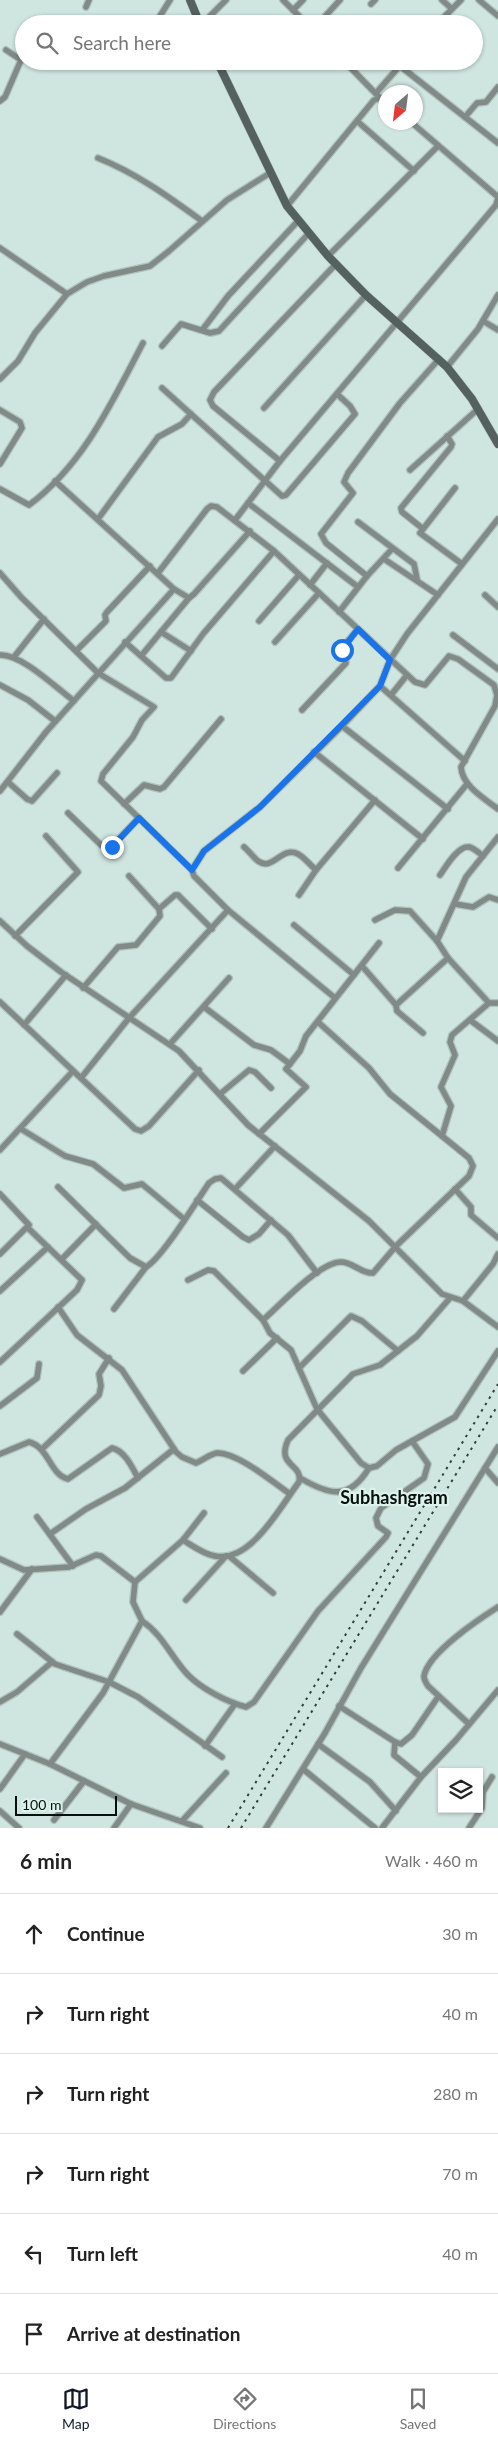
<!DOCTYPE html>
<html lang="en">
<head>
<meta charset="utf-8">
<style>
  :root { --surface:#fff; --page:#f2f2f2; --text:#222; --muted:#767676; --line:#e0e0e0; --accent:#111827 }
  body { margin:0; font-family:Lato,sans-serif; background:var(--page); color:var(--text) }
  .controls { position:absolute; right:15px; bottom:15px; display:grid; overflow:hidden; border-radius:0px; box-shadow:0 1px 4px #0004 }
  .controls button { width:45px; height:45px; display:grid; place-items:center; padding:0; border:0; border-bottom:1px solid var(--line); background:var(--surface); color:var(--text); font:25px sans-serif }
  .compass { position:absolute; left:378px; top:85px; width:45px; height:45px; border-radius:50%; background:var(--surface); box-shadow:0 1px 4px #0004; rotate:208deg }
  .scale { position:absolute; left:15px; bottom:12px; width:102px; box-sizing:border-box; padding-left:5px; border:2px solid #080f0d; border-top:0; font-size:14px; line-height:18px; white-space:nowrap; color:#080f0d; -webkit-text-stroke:4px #dcf3ec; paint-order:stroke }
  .stop { position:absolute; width:15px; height:15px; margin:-11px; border:4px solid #1a73e8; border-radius:50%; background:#fff }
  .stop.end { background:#1a73e8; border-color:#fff; box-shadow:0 1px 5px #0008 }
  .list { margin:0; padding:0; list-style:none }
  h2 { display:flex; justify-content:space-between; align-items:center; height:65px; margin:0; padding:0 20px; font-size:21px }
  h2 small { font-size:16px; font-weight:400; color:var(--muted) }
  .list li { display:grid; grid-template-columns:32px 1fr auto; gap:15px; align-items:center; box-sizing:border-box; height:80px; padding:0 20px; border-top:1px solid var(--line) }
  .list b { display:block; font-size:19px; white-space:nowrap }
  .list em { font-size:16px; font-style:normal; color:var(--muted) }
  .icon { flex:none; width:28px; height:28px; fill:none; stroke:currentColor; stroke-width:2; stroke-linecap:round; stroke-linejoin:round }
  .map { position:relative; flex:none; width:498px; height:1828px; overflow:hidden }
  .search { position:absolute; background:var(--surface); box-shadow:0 1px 4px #0004; left:15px; right:15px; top:15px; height:55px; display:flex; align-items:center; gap:12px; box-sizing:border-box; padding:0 18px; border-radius:28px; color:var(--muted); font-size:19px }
  .sheet { height:545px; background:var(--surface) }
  nav { display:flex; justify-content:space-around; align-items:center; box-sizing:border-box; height:70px; border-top:1px solid var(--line); background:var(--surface); font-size:14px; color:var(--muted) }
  nav a { display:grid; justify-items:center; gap:2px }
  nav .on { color:var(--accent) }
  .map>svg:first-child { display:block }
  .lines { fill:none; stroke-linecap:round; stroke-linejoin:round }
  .street-casing { stroke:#afc3bd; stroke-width:8 }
  .secondary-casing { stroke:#afc3bd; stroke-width:9 }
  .street { stroke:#818a87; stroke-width:5.5 }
  .secondary { stroke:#54615e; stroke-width:8 }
  .rail { stroke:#333e3b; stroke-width:2; stroke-dasharray:2.5 5; stroke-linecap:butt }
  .route { stroke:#1a73e8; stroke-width:6 }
  .labels { text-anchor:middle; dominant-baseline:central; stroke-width:4.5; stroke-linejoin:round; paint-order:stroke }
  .district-label { font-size:18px; font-weight:bold; fill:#080f0d; stroke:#dcf3ec }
</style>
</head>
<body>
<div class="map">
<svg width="498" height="1828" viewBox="0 0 498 1828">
  <rect width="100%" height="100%" fill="#cfe5df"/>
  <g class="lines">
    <!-- street casing -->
    <g class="street-casing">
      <g id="street">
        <polyline points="283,0 307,24"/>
        <polyline points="442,0 451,8"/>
        <polyline points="479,0 498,16"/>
        <polyline points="371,4 375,0"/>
        <polyline points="86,7 89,0"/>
        <polyline points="293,10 303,0"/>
        <polyline points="155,24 170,0"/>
        <polyline points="202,24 226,0"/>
        <polyline points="318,24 340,0"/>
        <polyline points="437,24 461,0"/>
        <polyline points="344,61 380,98"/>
        <polyline points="400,66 498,143"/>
        <polyline points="376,93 404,61"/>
        <polyline points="0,101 5,97 21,60 6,50"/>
        <polyline points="465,117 477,103 486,102 498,87"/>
        <polyline points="357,121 414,171"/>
        <polyline points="411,122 498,197"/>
        <path d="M98,158C136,173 169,197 202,221"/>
        <polyline points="287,206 374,100 380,98 386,101"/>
        <polyline points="0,248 67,294"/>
        <polyline points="328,256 438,146"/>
        <polyline points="483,321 498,330"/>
        <polyline points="203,329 228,296 298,221"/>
        <polyline points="162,346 181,324 210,333 219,331 309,233"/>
        <polyline points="447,367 478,329 498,295"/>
        <polyline points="0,379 18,361 35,333 67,294 87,282 104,276 150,266 169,251 227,200 270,173"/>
        <polyline points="162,388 282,496 286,495 355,414 350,406 337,394"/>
        <polyline points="264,408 366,295"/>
        <polyline points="0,410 20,422 22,428 0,464"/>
        <polyline points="280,461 213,406 210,400 214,392 336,264"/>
        <polyline points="410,470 478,409"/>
        <polyline points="455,488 420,533 462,564"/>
        <path d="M0,489L29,505C84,464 112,402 143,343"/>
        <polyline points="248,503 358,587"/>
        <polyline points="98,519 158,437 182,424 191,414"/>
        <polyline points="235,520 280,461 496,205 498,198"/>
        <polyline points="358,522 414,564 417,579"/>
        <polyline points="422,528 402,512 401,508 451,447 452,444 447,436"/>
        <polyline points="384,559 438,595"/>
        <polyline points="0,573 21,597 98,673 154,707 142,720 133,737 103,774 101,781 192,870"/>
        <path d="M158,573L207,509L211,506L217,507L274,551L415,682L425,685L449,656L458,659L494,685L497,695L495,706L461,767C462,786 485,799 498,809"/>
        <polyline points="367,576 326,543 321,534 353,493 344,482 348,473 400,403 439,359"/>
        <polyline points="310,585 327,563"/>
        <polyline points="174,589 189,598 194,594 250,531"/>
        <polyline points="485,595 498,607"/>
        <polyline points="339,612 367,576 392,549"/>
        <polyline points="259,621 299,575"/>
        <polyline points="161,632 191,651"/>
        <polyline points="453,635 498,669"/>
        <polyline points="125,642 166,678 171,678 203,634 274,551"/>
        <polyline points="275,642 319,593"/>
        <polyline points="77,650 106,621 105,615 107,612 150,566"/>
        <path d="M0,655C22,654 56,688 74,701"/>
        <polyline points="141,656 189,598"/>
        <polyline points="14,657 44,619"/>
        <polyline points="0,685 28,700 55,721"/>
        <polyline points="380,686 465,761"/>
        <polyline points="391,695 407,675"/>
        <polyline points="302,710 346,663 343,647 358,629"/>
        <polyline points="342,726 448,809"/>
        <polyline points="314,752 423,839"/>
        <polyline points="8,782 27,799 32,801 57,773"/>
        <polyline points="0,791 46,732 174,589 55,481"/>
        <polyline points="124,804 144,785 160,789 164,787 221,719"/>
        <polyline points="68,813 101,845 109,849 139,818"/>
        <path d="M244,847C249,851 253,857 258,861C273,872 282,845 298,854C304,857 310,865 316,870"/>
        <polyline points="398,868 467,784"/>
        <path d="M440,875C445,868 458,845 469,847C474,848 479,853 483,856"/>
        <polyline points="299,895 316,870 375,800"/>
        <polyline points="455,904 473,907 489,897 498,900"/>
        <polyline points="159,909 175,895 178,895 212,929"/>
        <polyline points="228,910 335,998"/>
        <polyline points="375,920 395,910 410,911 437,941 448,958 489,1003"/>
        <polyline points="0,921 27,946 61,972 179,1051 248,1125 369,1221 442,1294 463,1301 498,1327"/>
        <polyline points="294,925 354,975"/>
        <polyline points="15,936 78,872 46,836"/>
        <polyline points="437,941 466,877 498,837"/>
        <polyline points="362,966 396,1005"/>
        <polyline points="83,988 118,947 136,945 160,916 159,909 129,876"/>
        <polyline points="0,1002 135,1129 141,1131 149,1126 199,1070"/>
        <polyline points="204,1007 254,1045 271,1050 290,1064"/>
        <polyline points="470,1020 498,1041"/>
        <polyline points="318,1022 369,1068 390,1094 442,1136"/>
        <polyline points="24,1025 66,975"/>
        <polyline points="423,1033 397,1011 396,1005 448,958"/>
        <polyline points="170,1044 229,978"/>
        <polyline points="81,1078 129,1018 228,910 194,876 192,870 204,851 260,807 342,726 380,686 390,660 407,634 498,519"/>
        <polyline points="220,1094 249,1070 255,1072 271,1088"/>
        <polyline points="21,1129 65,1156 93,1164 124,1188 142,1184 184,1219"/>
        <polyline points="259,1134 306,1087 286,1069 300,1051 306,1036 379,943"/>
        <polyline points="0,1150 73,1071"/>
        <path d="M58,1187L130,1258L146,1267C162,1258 196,1202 209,1183L215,1179L221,1178L288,1235L317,1273"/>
        <polyline points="235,1189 275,1146"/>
        <polyline points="455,1189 471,1207 471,1215 498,1238"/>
        <polyline points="0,1194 29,1225 0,1254"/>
        <polyline points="197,1200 243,1237 249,1240 259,1234 271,1220"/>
        <polyline points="62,1259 96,1224"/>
        <polyline points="188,1280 208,1270 214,1271 263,1320 270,1333 291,1350 317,1409 361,1463 369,1468 377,1466 396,1450 455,1417 498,1351"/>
        <polyline points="0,1291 48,1247"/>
        <polyline points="463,1301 493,1264 498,1254"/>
        <path d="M58,1307L77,1335L122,1370L176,1452L182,1457L196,1463C203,1460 210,1454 217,1453C237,1452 274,1483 290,1494"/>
        <polyline points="114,1309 146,1267"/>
        <path d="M263,1320C280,1305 319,1263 340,1262C352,1261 361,1274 373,1273L396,1246L469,1176L473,1166L469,1158L442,1136L451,1106L441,1087L455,1055L450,1042L452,1035L489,1003H498"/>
        <polyline points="0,1362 77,1290 82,1280 28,1228"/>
        <polyline points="299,1368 351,1316 362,1321 398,1351"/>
        <polyline points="243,1371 277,1338"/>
        <polyline points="0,1406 37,1378 39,1364"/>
        <polyline points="42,1449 99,1395 101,1386 99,1374 109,1358"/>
        <path d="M0,1454L29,1442C49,1447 50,1475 68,1479L112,1448C125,1451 132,1467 138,1478"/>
        <polyline points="485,1468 498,1483"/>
        <path d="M300,1478C329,1495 349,1501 369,1468"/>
        <polyline points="37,1517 73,1566"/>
        <polyline points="50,1534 86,1509 125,1488 174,1449"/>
        <path d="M183,1540C193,1546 203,1554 215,1556C251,1563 280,1507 299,1482C303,1463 276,1467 288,1440L353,1374L380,1365L417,1336L450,1298"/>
        <polyline points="229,1556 273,1593"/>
        <polyline points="0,1559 24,1570 69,1567 96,1555 101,1556 135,1582"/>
        <polyline points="186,1600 226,1556"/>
        <polyline points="0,1612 32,1569"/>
        <path d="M142,1621C163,1635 171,1657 188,1675C202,1689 227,1702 246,1707L254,1702L318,1611L386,1537L388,1533L378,1526L376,1518L381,1508L424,1478L428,1464L412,1441"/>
        <polyline points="17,1634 55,1664 109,1682 138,1697 222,1757"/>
        <polyline points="0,1702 17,1692 52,1662"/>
        <polyline points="339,1706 395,1742 401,1744 412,1735 438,1697"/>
        <path d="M469,1724L428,1686C426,1683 424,1680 424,1676C428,1653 479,1619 498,1607"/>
        <polyline points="395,1742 394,1755 421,1777"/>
        <polyline points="0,1744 50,1764 131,1804 200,1828"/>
        <polyline points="318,1744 370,1782 396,1811"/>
        <polyline points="205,1746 235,1704"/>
        <polyline points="50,1764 103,1693 142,1621 133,1602 135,1582 183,1540 204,1513"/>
        <polyline points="303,1769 375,1828"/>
        <polyline points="0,1789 25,1754"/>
        <polyline points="0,1811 19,1828"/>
        <polyline points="54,1820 84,1781"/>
        <polyline points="182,1821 226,1773"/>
        <polyline points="114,1828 131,1804"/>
        <polyline points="266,1828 325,1733 361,1668 498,1447"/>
        <polyline points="382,1828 421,1777 456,1740 498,1690"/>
        <polyline points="469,1828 482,1808 483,1792 492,1777"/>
      </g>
    </g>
    <!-- secondary casing -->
    <g class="secondary-casing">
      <g id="secondary">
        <polyline points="190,0 200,24"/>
        <polyline points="217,61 287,206 328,256 366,295 447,367 472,399 498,444"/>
      </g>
    </g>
    <!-- street -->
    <use href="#street" class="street"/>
    <!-- secondary -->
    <use href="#secondary" class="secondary"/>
    <!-- rail -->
    <g class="rail">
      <polyline points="228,1828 498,1384"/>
      <polyline points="241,1828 498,1405"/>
    </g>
  </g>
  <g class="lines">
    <!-- route -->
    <polyline class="route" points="112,847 139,818 192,870 204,851 260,807 380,686 390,660 358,629 342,650"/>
  </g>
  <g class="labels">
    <!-- district labels -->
    <g class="district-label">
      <text x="394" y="1497">Subhashgram</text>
    </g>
  </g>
</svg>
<div class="controls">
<button><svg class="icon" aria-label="layers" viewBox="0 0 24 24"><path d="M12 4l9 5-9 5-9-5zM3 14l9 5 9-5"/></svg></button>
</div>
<svg class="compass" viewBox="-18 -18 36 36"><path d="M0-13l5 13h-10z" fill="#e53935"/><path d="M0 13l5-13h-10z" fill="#767676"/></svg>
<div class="scale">100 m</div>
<div class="stop" style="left:342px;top:650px"></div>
<div class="stop end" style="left:112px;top:847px"></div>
<div class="search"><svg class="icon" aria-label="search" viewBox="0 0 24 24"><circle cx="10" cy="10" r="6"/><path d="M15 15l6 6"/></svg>Search here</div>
</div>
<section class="sheet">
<h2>6 min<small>Walk · 460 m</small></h2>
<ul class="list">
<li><svg class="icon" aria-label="ahead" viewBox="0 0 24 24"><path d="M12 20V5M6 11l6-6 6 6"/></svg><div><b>Continue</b></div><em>30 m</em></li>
<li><svg class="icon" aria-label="right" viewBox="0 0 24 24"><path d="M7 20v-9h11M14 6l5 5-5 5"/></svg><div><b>Turn right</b></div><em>40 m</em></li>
<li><svg class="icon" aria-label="right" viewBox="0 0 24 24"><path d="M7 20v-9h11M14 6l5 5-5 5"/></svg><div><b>Turn right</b></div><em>280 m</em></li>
<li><svg class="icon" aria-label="right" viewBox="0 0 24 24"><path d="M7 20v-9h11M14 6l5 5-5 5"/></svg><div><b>Turn right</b></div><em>70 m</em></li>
<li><svg class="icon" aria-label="left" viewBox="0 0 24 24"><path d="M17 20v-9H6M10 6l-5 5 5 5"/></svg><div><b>Turn left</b></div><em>40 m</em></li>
<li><svg class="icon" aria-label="arrive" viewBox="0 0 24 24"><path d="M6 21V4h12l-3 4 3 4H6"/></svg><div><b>Arrive at destination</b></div></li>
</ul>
</section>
<nav>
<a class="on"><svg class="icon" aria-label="map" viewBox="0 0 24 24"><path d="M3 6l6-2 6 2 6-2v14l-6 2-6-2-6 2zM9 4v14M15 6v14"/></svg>Map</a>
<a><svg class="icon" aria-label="directions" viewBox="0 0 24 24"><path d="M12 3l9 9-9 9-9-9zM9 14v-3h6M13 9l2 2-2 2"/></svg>Directions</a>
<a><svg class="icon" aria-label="saved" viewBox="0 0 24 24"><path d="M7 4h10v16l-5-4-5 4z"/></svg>Saved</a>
</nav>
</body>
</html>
